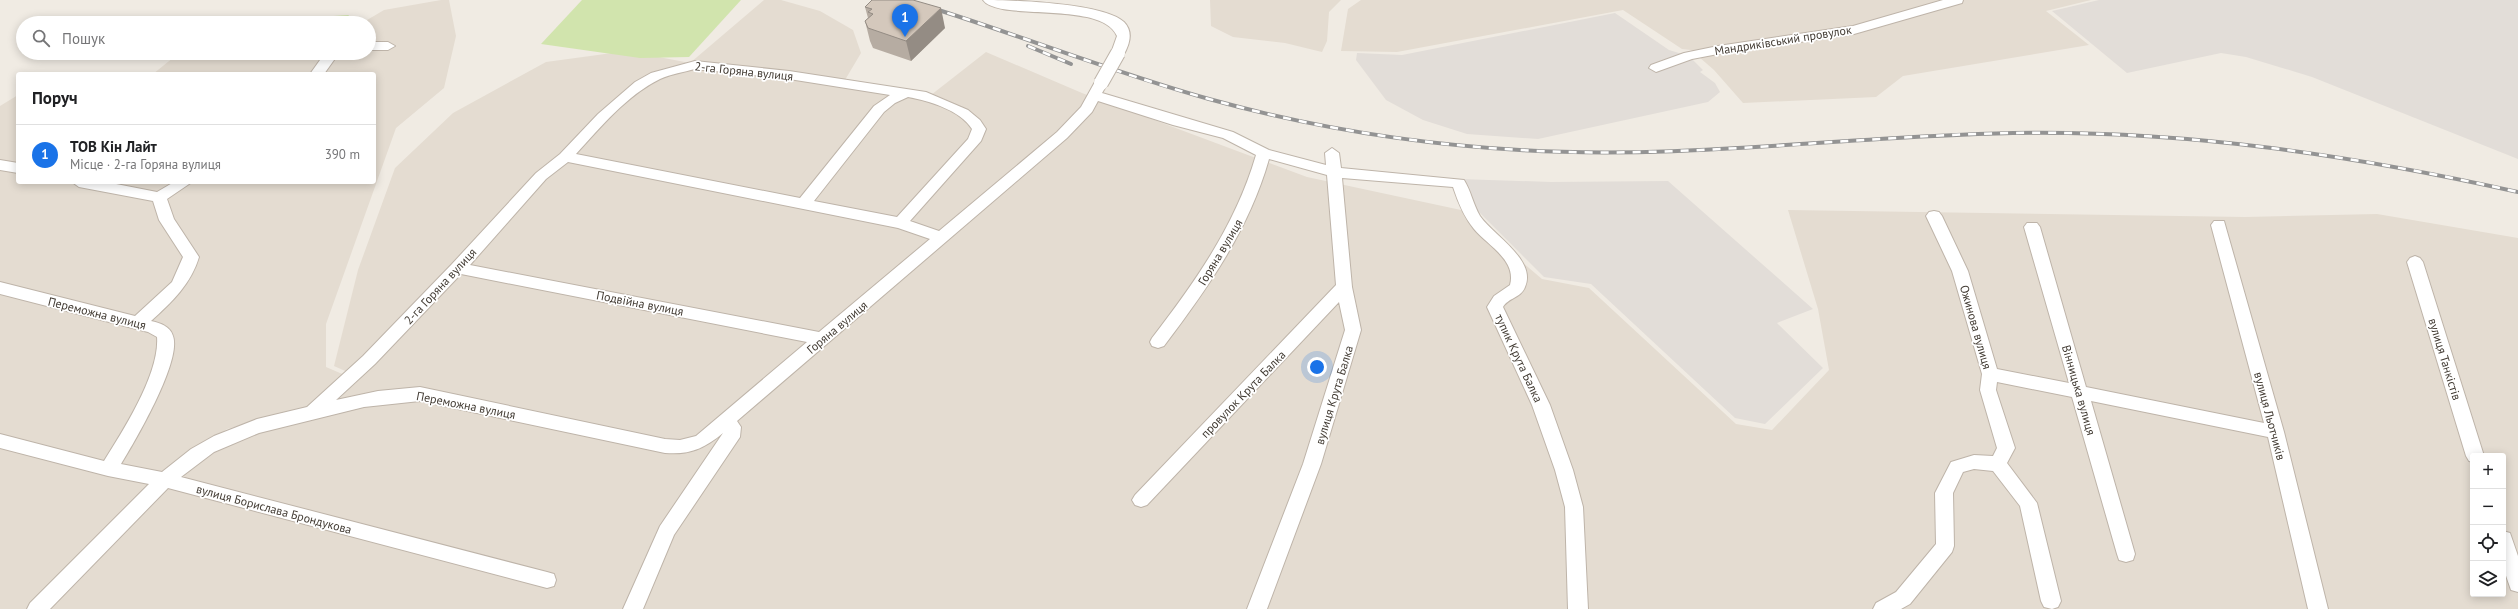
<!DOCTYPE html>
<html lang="uk">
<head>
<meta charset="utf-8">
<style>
  :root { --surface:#fff; --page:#f2f2f2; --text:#202124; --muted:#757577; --line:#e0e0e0; --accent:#1a73e8 }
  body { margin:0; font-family:"PT Sans",sans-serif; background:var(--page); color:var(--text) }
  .controls { position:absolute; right:12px; bottom:12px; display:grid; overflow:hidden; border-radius:4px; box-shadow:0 2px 10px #0003 }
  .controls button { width:36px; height:36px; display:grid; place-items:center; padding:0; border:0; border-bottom:1px solid var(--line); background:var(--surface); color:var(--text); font:20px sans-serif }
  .you { position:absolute; left:1317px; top:367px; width:14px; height:14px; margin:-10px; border:3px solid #fff; border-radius:50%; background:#1a73e8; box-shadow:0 0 0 6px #1a73e833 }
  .badge { display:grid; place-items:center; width:26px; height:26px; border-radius:50%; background:var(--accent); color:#fff; font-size:13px; font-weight:700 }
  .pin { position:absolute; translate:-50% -33px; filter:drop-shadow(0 1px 2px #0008) }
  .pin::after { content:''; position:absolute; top:21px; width:14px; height:12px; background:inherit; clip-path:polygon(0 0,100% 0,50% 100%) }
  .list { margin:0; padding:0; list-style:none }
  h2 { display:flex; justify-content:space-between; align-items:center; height:52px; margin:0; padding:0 16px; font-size:17px }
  h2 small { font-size:13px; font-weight:400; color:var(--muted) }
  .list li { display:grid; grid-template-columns:26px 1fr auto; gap:12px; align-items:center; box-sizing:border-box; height:60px; padding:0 16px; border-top:1px solid var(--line) }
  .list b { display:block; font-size:15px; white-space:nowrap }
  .list p { margin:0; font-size:13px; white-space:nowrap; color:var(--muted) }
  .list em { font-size:13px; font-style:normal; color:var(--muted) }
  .icon { flex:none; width:22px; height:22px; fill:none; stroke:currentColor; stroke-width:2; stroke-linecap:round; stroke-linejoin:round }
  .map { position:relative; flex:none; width:2518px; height:609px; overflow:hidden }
  .search { position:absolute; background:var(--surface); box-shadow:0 2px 10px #0003; left:16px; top:16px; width:360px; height:44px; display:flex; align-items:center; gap:10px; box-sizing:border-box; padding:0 14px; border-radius:22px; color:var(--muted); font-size:15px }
  .panel { position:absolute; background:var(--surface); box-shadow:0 2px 10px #0003; left:16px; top:72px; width:360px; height:112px; border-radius:4px }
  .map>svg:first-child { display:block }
  .residential { fill:#e4dcd1; fill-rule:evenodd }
  .industrial { fill:#e2ddd8 }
  .green { fill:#d1e4ad }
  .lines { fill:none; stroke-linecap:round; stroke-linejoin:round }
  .minor-casing { stroke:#beb4a9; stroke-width:2 }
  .minor { fill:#fff; fill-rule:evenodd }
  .rail-casing { stroke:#939393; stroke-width:4 }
  .rail { stroke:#fff; stroke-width:2.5; stroke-dasharray:8; stroke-linecap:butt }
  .minor-bridge-casing { stroke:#beb4a9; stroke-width:16; stroke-linecap:butt }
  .minor-bridge { stroke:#fff; stroke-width:14 }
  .wall { fill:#b6aca2 }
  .shaded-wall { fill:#948c84 }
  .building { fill:#d4c8bc; stroke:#948c84 }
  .labels { text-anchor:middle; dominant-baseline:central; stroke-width:3.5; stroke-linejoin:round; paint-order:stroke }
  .street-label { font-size:12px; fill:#423b33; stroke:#fff }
</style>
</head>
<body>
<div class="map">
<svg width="2518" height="609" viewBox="0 0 2518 609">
  <rect width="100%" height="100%" fill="#f0ebe3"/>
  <!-- residential -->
  <g class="residential">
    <polygon points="441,0 449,0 456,36 444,88 396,128 326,324 326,367 347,376 310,406 227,429 182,461 37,609 0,609 0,106 18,95 18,182 374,182 374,74 153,74 179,53 369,53 369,23 362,23 384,10"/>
    <path d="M764,0H781L820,11L853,30L861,53L845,80L931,95L986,52L1082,93L1307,177L1461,210L1542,279L1589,288L1736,424L1772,430L1829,370L1818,309L1788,210L2245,217L2377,214L2518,238V609H49L190,466L218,447L253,433L321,415L361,378L334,366L358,270L395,168L453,113L546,62L627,51L690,63ZM2473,456H2503V594H2473Z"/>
    <polygon points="1210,0 1341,0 1329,12 1327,41 1322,52 1285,43 1233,37 1211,26"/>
    <polygon points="1361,0 2091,0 2046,11 2089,45 1903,76 1876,97 1743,103 1714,70 1691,50 1682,49 1623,10 1397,52 1341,51 1348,9"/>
  </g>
  <!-- industrial -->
  <g class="industrial">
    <polygon points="2099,0 2518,0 2518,159 2312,77 2246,57 2221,53 2127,73 2052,11"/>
    <polygon points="1615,13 1669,50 1689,56 1703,70 1700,72 1715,83 1720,92 1708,102 1538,139 1467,134 1423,120 1386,100 1356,60 1357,53 1402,55"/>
    <polygon points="1459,179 1551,182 1668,181 1813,309 1777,323 1823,368 1765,424 1735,418 1591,284 1544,277 1476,209 1464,196"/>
  </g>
  <!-- green -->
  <g class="green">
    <polygon points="582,0 741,0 689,57 640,58 541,44"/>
    <polygon points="349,15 344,23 272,23 288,19"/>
  </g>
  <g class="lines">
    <!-- minor casing -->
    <g class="minor-casing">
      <g id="minor">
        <path d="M983,0C1012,0 1104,3 1124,22C1134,32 1129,46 1123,56H1113L1111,53L1117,36C1102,0 998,22 983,0Z"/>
        <polygon points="1943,0 1963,0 1962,3 1854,34 1718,54 1692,59 1656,72 1649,68 1651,65 1684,53 1718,46 1853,26"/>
        <polygon points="369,42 388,42 395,46 388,50 369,50"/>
        <polygon points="325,53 339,53 324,74 310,74"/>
        <path d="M695,61L789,71L926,92L968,110L980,120L986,129L981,141L910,221L939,231L1057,132L1081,107L1096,80L1101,79L1108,83L1102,93L1233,132L1269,150L1326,165L1325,153L1332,148L1339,153L1341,168L1464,180C1471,191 1473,204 1480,216C1493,235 1537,260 1525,287C1521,298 1508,298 1503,307L1550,405L1573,470L1583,507L1588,609H1568L1565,507L1555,470L1532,405L1487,307L1494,296L1510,285C1517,260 1487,245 1474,229C1464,217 1458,202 1453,187L1342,178L1352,287L1361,330L1321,464L1267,609H1247L1303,464L1345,330L1339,302L1147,505L1141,507L1135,505L1132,500L1135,495L1336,285L1327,175L1269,159C1249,230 1207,289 1164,346L1158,348L1152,346L1150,342L1152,338C1196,281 1236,224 1256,155L1223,138L1173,125L1098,101L1092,112L1067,138L737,421L741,427L740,437L674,535L643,609H623L660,526L723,433C704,449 689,455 665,453L420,401L364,407L259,433L214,452L181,477L547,572L554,574L556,580L554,586L547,588L168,488L50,609H27L30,603L149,484L108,476L0,448V434L104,461C123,431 160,373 157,337L148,332L0,294V282L135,316L172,282L183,257L159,220L153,201L79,187L72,182H106L157,192L174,182H192L167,199L174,219L199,257C191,284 172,302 151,321C160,323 170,326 173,336C182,361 135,441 121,464L162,472L191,449L214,436L257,419L307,407L363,356L452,264L536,173L560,154L598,114L635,82L651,73ZM695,69L789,79L890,95L874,106L800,198L576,154C600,128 627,95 660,79C671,74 684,72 695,69ZM908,97C929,101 960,110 972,129L968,139L897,217L814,201L884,112L895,103ZM568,162L898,228L930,239L819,332L470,265L546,179ZM461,274L807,342L696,436L680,440L665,439L420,387L378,391L336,400L375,364Z"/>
        <polygon points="0,160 18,163 18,173 0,170"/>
        <polygon points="1934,211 1939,212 1942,216 1968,271 1997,369 2069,383 2024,227 2027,223 2037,223 2040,227 2086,387 2264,423 2211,225 2214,221 2224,221 2284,432 2328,609 2308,609 2268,437 2091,401 2135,554 2133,560 2126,562 2119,560 2117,554 2072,397 1997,382 1996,390 2015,448 2007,463 2037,503 2061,601 2058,607 2052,609 2044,607 2041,601 2020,506 1993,471 1974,469 1963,472 1953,493 1954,546 1952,552 1910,604 1901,609 1873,609 1876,603 1896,592 1936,544 1935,493 1951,462 1974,455 1993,456 1997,448 1980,390 1982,374 1952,271 1926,216 1929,212"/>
        <polygon points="2415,256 2420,258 2423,262 2484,456 2473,456 2473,462 2469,461 2466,456 2407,262 2410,258"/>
        <polygon points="2503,531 2510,533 2518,556 2518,592 2511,590 2503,567"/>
      </g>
    </g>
    <!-- minor -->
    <use href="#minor" class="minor"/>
    <!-- rail casing -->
    <g class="rail-casing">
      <g id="rail">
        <path d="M932,8C1025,37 1115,73 1209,99C1310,127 1415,144 1520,150C1685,160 1848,136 2013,133C2184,130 2352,155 2518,192"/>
        <polyline points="1028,46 1071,64"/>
      </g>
    </g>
    <!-- rail -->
    <use href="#rail" class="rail"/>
    <!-- minor-bridge casing -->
    <g class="minor-bridge-casing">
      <polyline id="minor-bridge" points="1101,83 1118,53"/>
    </g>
    <!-- minor-bridge -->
    <use href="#minor-bridge" class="minor-bridge"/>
  </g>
  <!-- wall -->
  <polygon class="wall" points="865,7 945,28 911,61 873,48 870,41 865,21 868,18"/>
  <!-- shaded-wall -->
  <polygon class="shaded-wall" points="941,8 945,28 911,61 906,41"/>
  <!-- building -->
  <polygon class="building" points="872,0 913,0 941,8 906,41 868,28 865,21 873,14 868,12 872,9 865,7"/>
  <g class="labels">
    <!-- street labels -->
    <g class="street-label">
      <text transform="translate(1783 40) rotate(-9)">Мандриківський провулок</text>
      <text transform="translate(744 71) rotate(6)">2-га Горяна вулиця</text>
      <text transform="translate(1220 252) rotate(-59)">Горяна вулиця</text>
      <text transform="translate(440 286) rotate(-47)">2-га Горяна вулиця</text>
      <text transform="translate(640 303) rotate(11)">Подвійна вулиця</text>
      <text transform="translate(97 313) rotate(14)">Переможна вулиця</text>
      <text transform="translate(837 327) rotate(-40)">Горяна вулиця</text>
      <text transform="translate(1976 327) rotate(74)">Ожинова вулиця</text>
      <text transform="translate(1519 358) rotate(65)">тупик Крута Балка</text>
      <text transform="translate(2445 359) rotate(73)">вулиця Танкістів</text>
      <text transform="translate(2079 390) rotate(74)">Вінницька вулиця</text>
      <text transform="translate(1243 394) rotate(-46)">провулок Крута Балка</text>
      <text transform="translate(1334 395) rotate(-73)">вулиця Крута Балка</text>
      <text transform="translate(466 405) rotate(11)">Переможна вулиця</text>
      <text transform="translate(2270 416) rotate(75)">вулиця Льотчиків</text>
      <text transform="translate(274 509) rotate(15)">вулиця Борислава Брондукова</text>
    </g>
  </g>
</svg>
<div class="controls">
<button>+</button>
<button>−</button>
<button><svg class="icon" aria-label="locate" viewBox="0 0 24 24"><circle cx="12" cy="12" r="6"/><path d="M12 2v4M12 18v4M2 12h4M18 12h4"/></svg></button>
<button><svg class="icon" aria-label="layers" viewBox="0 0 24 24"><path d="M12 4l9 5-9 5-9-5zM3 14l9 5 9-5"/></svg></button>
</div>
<div class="you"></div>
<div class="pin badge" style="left:905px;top:37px">1</div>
<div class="search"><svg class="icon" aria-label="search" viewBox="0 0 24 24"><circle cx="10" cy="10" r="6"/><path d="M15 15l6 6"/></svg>Пошук</div>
<section class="panel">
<h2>Поруч<small></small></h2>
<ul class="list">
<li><span class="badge">1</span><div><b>ТОВ Кін Лайт</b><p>Місце · 2-га Горяна вулиця</p></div><em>390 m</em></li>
</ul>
</section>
</div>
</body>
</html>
